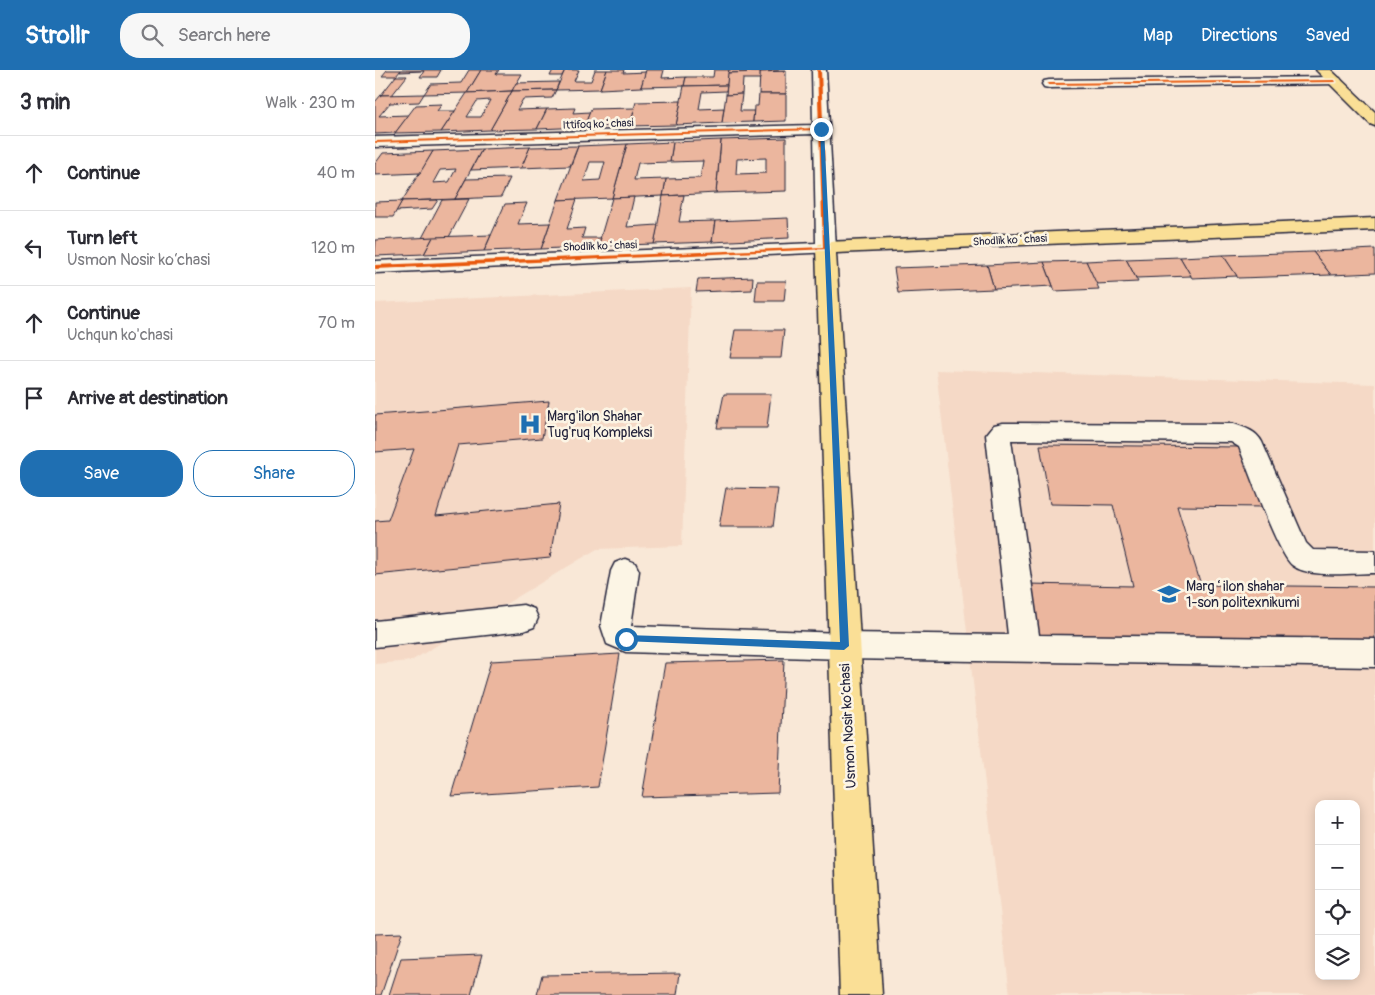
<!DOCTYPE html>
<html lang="en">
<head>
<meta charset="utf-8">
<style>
  :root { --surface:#fff; --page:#f7f7f7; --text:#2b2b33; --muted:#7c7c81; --line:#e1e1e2; --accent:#1f6fb2 }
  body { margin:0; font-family:Pangolin,sans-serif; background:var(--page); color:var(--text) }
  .controls { position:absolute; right:15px; bottom:15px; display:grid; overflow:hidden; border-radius:10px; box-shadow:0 2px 12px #0003 }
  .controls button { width:45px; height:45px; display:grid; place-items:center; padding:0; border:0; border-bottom:1px solid var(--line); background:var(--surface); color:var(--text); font:25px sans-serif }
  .stop { position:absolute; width:15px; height:15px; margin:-11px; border:4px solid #1f6fb2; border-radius:50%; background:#fff }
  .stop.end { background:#1f6fb2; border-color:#fff; box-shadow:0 1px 5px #0008 }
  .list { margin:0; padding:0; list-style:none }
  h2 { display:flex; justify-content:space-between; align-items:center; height:65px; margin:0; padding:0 20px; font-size:21px }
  h2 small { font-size:16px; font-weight:400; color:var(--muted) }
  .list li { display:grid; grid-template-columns:32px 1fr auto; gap:15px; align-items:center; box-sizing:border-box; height:75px; padding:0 20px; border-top:1px solid var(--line) }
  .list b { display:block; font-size:19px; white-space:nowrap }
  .list p { margin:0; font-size:16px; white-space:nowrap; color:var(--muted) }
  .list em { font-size:16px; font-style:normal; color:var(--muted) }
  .actions { display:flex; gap:10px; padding:15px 20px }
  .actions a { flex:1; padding:11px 0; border:1px solid var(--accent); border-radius:20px; text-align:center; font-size:18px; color:var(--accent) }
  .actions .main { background:var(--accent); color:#fff }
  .icon { flex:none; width:28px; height:28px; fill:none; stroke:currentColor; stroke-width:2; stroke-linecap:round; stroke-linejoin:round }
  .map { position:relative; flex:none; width:1000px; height:925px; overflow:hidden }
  header { display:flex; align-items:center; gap:30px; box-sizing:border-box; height:70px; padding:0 25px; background:var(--accent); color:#fff }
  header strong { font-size:24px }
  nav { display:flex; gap:28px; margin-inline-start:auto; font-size:18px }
  .search { width:350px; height:45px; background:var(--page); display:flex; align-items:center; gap:12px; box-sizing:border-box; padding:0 18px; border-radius:20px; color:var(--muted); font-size:19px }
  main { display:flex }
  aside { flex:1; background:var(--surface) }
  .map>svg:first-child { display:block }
  .built { fill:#f5d9c6; fill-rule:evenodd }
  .building { fill:#ebb69e; stroke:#22223b; fill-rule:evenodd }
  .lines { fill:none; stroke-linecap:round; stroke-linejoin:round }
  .minor-casing { stroke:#22223b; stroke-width:3 }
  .major-casing { stroke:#22223b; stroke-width:3 }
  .minor { fill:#fcf5e5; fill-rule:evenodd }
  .major { fill:#fadf96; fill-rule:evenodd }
  .cycleway-casing { stroke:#fcf5e5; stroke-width:3 }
  .cycleway { fill:#e8590c; fill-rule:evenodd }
  .route { fill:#1f6fb2 }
  .labels { text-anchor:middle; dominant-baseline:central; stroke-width:5; stroke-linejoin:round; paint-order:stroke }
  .far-street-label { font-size:11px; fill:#22223b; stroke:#fcf5e5 }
  .poi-label { font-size:14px; fill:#22223b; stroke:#fcf5e5; text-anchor:start }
  .street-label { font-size:14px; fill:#22223b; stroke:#fcf5e5 }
</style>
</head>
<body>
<header>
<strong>Strollr</strong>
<div class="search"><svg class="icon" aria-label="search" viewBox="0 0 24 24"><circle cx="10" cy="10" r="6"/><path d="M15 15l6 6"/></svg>Search here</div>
<nav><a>Map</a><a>Directions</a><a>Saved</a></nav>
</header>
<main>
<aside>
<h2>3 min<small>Walk · 230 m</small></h2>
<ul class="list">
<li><svg class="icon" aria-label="ahead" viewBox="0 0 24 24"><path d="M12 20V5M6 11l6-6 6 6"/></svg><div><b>Continue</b></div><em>40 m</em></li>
<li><svg class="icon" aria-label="left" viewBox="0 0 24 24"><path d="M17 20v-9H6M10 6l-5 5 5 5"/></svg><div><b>Turn left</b><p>Usmon Nosir ko‘chasi</p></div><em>120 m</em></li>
<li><svg class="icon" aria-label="ahead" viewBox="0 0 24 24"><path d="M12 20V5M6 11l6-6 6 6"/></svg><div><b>Continue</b><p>Uchqun ko'chasi</p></div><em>70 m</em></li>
<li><svg class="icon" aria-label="arrive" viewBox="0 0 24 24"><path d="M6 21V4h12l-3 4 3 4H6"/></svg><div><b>Arrive at destination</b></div></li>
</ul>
<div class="actions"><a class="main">Save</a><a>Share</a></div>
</aside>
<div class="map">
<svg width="1000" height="925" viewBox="0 0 1000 925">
  <rect width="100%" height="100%" fill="#f9e8d7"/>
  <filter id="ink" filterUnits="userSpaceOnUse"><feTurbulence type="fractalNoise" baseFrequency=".02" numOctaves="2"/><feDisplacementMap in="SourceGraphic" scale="10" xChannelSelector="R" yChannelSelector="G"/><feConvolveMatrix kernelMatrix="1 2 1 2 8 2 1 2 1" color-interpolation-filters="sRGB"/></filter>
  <g filter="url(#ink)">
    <!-- built -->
    <g class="built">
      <polygon points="316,218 307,476 222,479 36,591 0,594 0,233"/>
      <path d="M561,300L1000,314V925H635ZM944,734H981V906H944Z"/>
    </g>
    <!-- building -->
    <g class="building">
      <polygon points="12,0 26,0 21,6 7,6"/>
      <polygon points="26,0 66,0 62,7 45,7 49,1 25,2"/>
      <polygon points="94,0 106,0 92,23 49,24 56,14 86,13"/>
      <polygon points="106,0 124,0 121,4 147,4 137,21 92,23"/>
      <polygon points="178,0 190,0 187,6 175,6"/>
      <polygon points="190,0 204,0 199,11 216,11 220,0 232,0 225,19 181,20"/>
      <polygon points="232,0 249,0 248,3 271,2 266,17 225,19"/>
      <polygon points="271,0 289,0 287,8 311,7 309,16 266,17"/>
      <polygon points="339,0 354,0 352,15 309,16 311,7 338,7"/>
      <polygon points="354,0 411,0 411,1 353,3"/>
      <polygon points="411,1 411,24 384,24 385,2"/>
      <polygon points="385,2 385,9 368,9 367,24 351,25 353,3"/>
      <polygon points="21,6 32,6 17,25 6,25"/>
      <polygon points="184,12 181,20 137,21 141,13"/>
      <polygon points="352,15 351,21 327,22 324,39 349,38 347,53 301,55 309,16"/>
      <polygon points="181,20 177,28 148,29 142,40 172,39 162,59 115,60 137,21"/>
      <path d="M137,21L115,60L66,62L92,23ZM115,30L106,47H92L102,31Z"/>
      <polygon points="49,24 44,32 15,33 4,46 34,45 20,63 0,64 0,32 6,25"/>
      <polygon points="367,24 365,41 379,41 378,52 347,53 351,25"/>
      <polygon points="384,24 411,24 411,51 378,52 379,36 383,36"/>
      <polygon points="306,31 301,55 254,56 261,32"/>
      <polygon points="67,34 62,41 80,41 66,62 20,63 41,35"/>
      <polygon points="200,38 198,43 215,42 209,57 162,59 172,39"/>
      <polygon points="260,38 254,56 209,57 216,39"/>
      <path d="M411,68V121L341,123L346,70ZM391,88V103L361,104L362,89Z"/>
      <polygon points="346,70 341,123 288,126 291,109 325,108 328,91 295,92 298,72"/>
      <polygon points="298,72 295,92 263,93 259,110 291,109 288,126 237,128 252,74"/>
      <path d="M252,74L237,128L183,130L203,76ZM215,92H230L225,110L209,111Z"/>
      <polygon points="203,76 195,96 146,98 155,77"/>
      <polygon points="155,77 146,98 96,100 107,79"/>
      <path d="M107,79L80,129L27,131L58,81ZM81,99L74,112L58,113L65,100Z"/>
      <polygon points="58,81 45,103 0,105 0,94 8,83"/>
      <polygon points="135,108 126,127 80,129 91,109"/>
      <polygon points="309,125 304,152 340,151 337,172 279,174 288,126"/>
      <polygon points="259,127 252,157 283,155 279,174 223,176 237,128"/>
      <polygon points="94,129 74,167 47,168 67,130"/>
      <polygon points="202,129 192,159 210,158 207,168 226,168 223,176 166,179 183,130"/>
      <polygon points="63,130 57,139 21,141 27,131"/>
      <polygon points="27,131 18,147 0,147 0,132"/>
      <polygon points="152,133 143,154 175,153 166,179 109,181 130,134"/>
      <polygon points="413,148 414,168 337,172 340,151"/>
      <polygon points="116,165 109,181 49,184 58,167"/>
      <polygon points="58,167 49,184 0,186 1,170"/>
      <polygon points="1000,179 1000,203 956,205 938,182"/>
      <polygon points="938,182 956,205 863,208 848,185"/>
      <polygon points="848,185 862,206 817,208 805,187"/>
      <polygon points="805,187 816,206 761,208 751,189"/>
      <polygon points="751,189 763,212 721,214 711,191"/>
      <polygon points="711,191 724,219 680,221 669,192"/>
      <polygon points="669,192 678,216 619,219 612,195"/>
      <polygon points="612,195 619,219 523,223 519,198"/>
      <polygon points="378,207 377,220 321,222 323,209"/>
      <polygon points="382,211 411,211 409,231 380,231"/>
      <polygon points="360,260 409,260 406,288 355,288"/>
      <polygon points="349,324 396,324 392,358 342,358"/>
      <polygon points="174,331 167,368 83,375 61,446 184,434 175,488 0,505 0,451 13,450 39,379 0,382 0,345"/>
      <polygon points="665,375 865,377 890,437 802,436 826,515 1000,517 1000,574 660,570 652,514 758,516 738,435 675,434"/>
      <polygon points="351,418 403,419 398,457 344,457"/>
      <polygon points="245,584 223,717 76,726 116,591"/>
      <polygon points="409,590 403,723 267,727 290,593"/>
      <polygon points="27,863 6,925 0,925 0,864"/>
      <polygon points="107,885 96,925 14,925 26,888"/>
      <polygon points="305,903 302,925 162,925 167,905"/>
    </g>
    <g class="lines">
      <!-- minor casing -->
      <g class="minor-casing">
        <g id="minor">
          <polygon points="437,0 451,0 461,178 458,182 0,203 0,191 441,173 439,64 0,77 0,67 438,55"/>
          <polygon points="960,7 965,8 967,11 965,14 674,18 669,17 667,14 669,11 674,10"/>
          <path d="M628,353L859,354C871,358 881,361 887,372L931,473L938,480L1000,481V503C978,503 934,509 917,495C903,484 873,399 864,377L856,372L636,370L664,565L1000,569V597L469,589L251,582L232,574L226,556L236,501L240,493L250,489L260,493L264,501L256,556L469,563L633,565L611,365L619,355Z"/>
          <polygon points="148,535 159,539 163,548 159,557 148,561 0,577 0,551"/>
        </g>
      </g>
      <!-- major casing -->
      <g class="major-casing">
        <g id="major">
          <polygon points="941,0 956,0 1000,42 1000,56 995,54"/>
          <polygon points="1000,148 1000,160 461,183 507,925 465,925 441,178 444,174 451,172"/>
        </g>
      </g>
      <!-- minor -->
      <use href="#minor" class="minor"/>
      <!-- major -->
      <use href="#major" class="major"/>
      <!-- cycleway casing -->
      <g class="cycleway-casing">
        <g id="cycleway">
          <polygon points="442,0 446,0 453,179 0,199 0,195 448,177 444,60 0,73 0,71 444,58"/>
          <polygon points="960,10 961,12 674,15 672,14 674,13"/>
        </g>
      </g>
      <!-- cycleway -->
      <use href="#cycleway" class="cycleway"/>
    </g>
  </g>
  <!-- route -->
  <polygon class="route" points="445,58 449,59 474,576 469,580 248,571 246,569 251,565 465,572"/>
  <!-- icons -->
  <defs>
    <g id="hospital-bare" transform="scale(1.725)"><path d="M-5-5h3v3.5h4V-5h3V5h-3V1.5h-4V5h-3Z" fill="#1f6fb2" stroke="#fcf5e5" stroke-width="2.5" paint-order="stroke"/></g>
    <g id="school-bare" transform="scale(1.725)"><path d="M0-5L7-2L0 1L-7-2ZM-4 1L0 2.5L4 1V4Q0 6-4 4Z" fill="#1f6fb2" stroke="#fcf5e5" stroke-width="2.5" paint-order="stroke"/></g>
  </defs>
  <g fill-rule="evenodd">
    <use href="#hospital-bare" x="155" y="354"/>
    <use href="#school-bare" x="794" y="524"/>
  </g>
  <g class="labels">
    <!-- far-street labels -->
    <g class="far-street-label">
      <text transform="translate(223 54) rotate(-2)">Ittifoq koʻchasi</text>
      <text transform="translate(635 170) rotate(-3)">Shodlik koʻchasi</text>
      <text transform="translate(225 176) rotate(-2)">Shodlik koʻchasi</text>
    </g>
    <!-- poi labels -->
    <g class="poi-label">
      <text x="172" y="346">Marg'ilon Shahar<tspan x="172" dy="16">Tug'ruq Kompleksi</tspan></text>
      <text x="811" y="516">Margʻilon shahar<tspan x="811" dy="16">1-son politexnikumi</tspan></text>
    </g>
    <!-- street labels -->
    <g class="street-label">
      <text transform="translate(473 656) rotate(-93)">Usmon Nosir ko‘chasi</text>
    </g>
  </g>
</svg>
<div class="controls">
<button>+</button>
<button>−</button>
<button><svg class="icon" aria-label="locate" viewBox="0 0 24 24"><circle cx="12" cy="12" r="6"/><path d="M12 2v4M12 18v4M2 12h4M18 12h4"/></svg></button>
<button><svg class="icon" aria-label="layers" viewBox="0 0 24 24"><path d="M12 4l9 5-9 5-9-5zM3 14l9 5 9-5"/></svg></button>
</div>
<div class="stop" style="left:251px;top:569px"></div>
<div class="stop end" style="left:446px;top:59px"></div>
</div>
</main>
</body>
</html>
